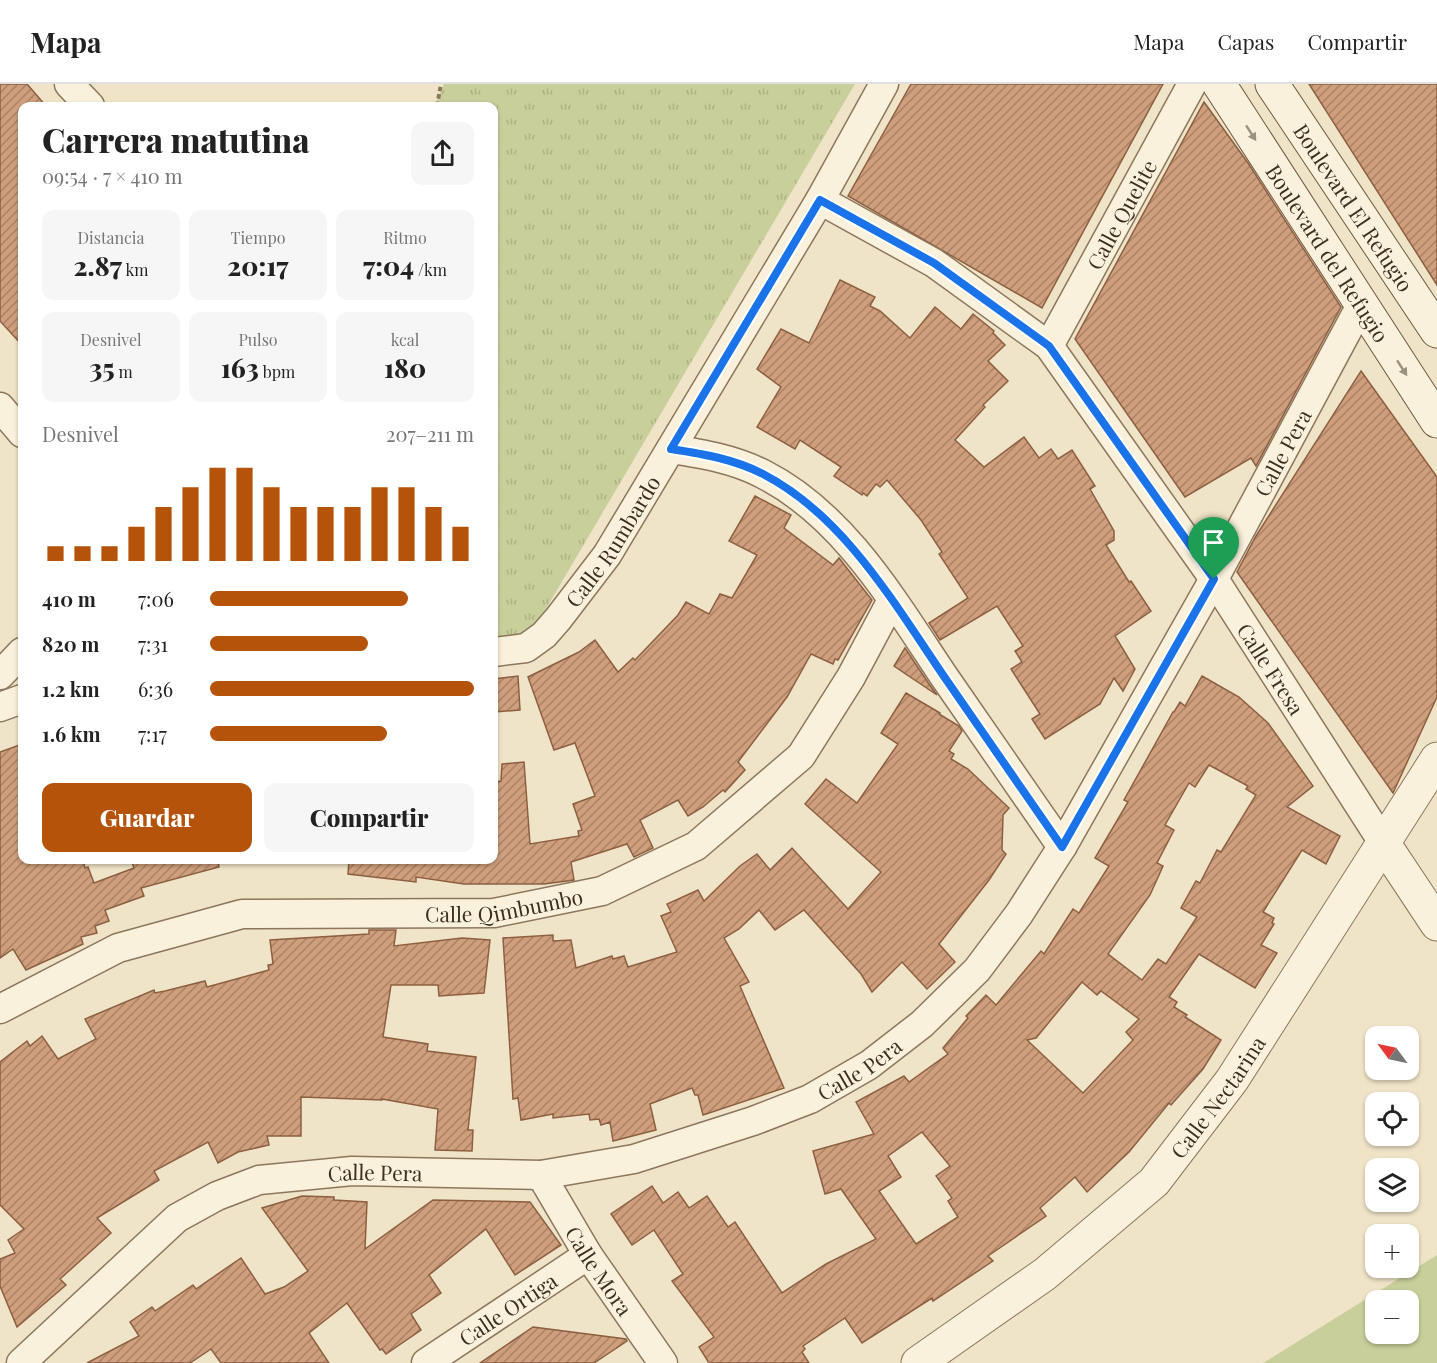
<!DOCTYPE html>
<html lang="es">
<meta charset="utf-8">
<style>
body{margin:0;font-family:"Playfair Display",serif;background:#f6f6f6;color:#222;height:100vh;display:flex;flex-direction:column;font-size:22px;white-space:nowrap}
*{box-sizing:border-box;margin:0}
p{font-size:20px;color:#767676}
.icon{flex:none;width:33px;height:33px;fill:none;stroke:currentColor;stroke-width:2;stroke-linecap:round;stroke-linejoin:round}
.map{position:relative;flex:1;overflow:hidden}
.drawer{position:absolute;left:18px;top:18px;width:480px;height:762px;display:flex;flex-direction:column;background:#fff;border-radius:12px;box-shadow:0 2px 4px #0004}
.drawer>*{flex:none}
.needle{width:39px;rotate:303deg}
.controls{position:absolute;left:1365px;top:942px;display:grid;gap:12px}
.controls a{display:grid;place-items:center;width:54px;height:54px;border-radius:12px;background:#fff;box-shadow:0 2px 4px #0004;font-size:30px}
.pin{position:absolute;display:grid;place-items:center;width:51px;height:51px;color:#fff;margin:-62px -26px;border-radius:50% 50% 50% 0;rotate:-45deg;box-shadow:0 0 6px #0007}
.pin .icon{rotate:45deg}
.round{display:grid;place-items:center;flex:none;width:63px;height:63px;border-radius:12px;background:#f6f6f6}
.summary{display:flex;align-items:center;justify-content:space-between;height:102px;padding:0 24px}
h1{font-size:33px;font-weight:800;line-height:45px}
.metrics{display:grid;grid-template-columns:repeat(3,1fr);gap:9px;height:102px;padding:6px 24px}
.metrics div{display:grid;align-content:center;border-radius:12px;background:#f6f6f6;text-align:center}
.metrics b{font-size:26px;font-weight:800}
.metrics small{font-size:16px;font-weight:400}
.metrics p{font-size:16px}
.chart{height:168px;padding:12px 24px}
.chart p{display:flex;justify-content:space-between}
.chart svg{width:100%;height:108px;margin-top:6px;stroke:#b45309;stroke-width:6}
.primary-button{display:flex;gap:12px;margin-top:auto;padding:12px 24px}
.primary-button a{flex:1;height:69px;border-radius:12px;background:#b45309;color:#fff;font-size:24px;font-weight:800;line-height:69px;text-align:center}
.primary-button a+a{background:#f6f6f6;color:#222}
ul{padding:0 24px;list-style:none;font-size:20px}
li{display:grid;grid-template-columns:96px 72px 1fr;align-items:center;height:45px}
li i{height:15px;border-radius:8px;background:#b45309}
header{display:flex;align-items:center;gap:36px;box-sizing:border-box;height:84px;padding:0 30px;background:#fff;border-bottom:2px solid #e0e0e0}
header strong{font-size:28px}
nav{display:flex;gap:33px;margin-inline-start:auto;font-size:21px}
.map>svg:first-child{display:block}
.grass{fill:url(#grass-tufts)}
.pitch{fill:#c9cf9b;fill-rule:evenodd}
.building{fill:url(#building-hatch);stroke:#8d5f41;stroke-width:1.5;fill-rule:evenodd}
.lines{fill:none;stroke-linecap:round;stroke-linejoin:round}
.minor-casing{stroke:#8d765c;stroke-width:31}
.tertiary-casing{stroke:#8d765c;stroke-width:35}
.secondary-casing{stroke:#6f573f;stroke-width:35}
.path{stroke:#8d765c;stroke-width:4;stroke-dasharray:4.5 3;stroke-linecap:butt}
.minor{stroke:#faf1dc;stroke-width:28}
.tertiary{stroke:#faf1dc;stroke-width:33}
.secondary{stroke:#faf1dc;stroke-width:33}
.oneway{fill:#9c907e}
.route-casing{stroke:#fff;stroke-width:12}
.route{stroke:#1a73e8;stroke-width:8}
.labels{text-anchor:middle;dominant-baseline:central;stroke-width:4.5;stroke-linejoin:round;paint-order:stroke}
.street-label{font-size:21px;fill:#3d2e20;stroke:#f7eed8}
</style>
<header>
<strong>Mapa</strong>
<nav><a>Mapa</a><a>Capas</a><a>Compartir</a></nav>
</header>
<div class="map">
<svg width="1437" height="1279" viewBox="0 0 1437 1279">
<defs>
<pattern id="grass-tufts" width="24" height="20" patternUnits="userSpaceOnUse" patternTransform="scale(1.5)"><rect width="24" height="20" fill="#c9cf9b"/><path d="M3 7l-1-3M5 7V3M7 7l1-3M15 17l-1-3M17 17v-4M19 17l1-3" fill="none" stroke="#aeb285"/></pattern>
<pattern id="building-hatch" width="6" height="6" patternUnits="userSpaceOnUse" patternTransform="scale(1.5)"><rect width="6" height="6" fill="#cf9f7d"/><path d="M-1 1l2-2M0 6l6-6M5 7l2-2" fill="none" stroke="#a98266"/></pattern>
</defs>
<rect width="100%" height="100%" fill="#f0e4c8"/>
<path class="grass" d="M 444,0 L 855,0 L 517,574 L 494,574 L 494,22 L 435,22 Z"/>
<path class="pitch" d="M 1437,1171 L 1437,1279 L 1263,1279 ZM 1376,1216 L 1408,1216 L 1408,1250 L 1376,1250 Z"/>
<g class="building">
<path d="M 0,0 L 27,0 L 46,22 L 22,22 L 22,261 L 0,237 Z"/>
<path d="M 911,0 L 1163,0 L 1042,224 L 848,112 Z"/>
<path d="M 1309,0 L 1437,0 L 1437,201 Z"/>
<path d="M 1204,18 L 1248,79 L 1341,223 L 1256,382 L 1251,374 L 1185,413 L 1075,255 Z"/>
<path d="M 840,196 L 875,213 L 870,222 L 880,227 L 910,254 L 935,223 L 961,245 L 973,230 L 994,247 L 993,249 L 1005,261 L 988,277 L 1008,297 L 983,321 L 985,323 L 955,356 L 984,383 L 1024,353 L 1039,374 L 1051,365 L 1058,375 L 1072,366 L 1095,402 L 1090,405 L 1114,447 L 1114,456 L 1106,461 L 1129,498 L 1131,497 L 1151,527 L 1115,552 L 1135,585 L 1123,607 L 1114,594 L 1100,620 L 1045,655 L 1032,635 L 1040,630 L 1011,585 L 1022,578 L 1015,567 L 1023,562 L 997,522 L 940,556 L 929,539 L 968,514 L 939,470 L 942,468 L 921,436 L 887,396 L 880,403 L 876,400 L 867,412 L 863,409 L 862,411 L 834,392 L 841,383 L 800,356 L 795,365 L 757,343 L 781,303 L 757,285 L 781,245 L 809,259 Z"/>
<path d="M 1361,287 L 1437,393 L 1437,613 L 1393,709 L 1237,488 L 1256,452 Z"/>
<path d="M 755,412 L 791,431 L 784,444 L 833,481 L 839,474 L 872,516 L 838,576 L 835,575 L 833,580 L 811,570 L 787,613 L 738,678 L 745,686 L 725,708 L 723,706 L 703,723 L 688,732 L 678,716 L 640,736 L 653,764 L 634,773 L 627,760 L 571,778 L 574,796 L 544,800 L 464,800 L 416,793 L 416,798 L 348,790 L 349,776 L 494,776 L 495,698 L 501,697 L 502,680 L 524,678 L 530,760 L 579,752 L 578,747 L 582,746 L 573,720 L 595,712 L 575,659 L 554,666 L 528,593 L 579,568 L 595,556 L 618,588 L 633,574 L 635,576 L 678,531 L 686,518 L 709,530 L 720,510 L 732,514 L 757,471 L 729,457 Z"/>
<path d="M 905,564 L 929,600 L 937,611 L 894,582 Z"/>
<path d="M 518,592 L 520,626 L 494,628 L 494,595 Z"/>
<path d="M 1202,592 L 1239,613 L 1268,639 L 1313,702 L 1287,723 L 1340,752 L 1326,780 L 1302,766 L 1263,828 L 1274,834 L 1272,839 L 1274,840 L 1261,861 L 1277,869 L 1255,904 L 1199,870 L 1169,913 L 1177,918 L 1174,923 L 1187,931 L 1185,933 L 1221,956 L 1203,985 L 1171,1021 L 1169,1019 L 1129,1068 L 1087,1108 L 1075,1093 L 1040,1124 L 1046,1132 L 988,1172 L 993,1177 L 933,1217 L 932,1214 L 862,1259 L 845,1234 L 803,1262 L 805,1265 L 802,1268 L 809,1279 L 709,1279 L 699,1263 L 714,1253 L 672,1197 L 683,1190 L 654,1146 L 632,1161 L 611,1130 L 652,1102 L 663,1119 L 678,1108 L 689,1124 L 707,1112 L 728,1143 L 735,1138 L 782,1209 L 826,1180 L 876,1155 L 841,1105 L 825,1110 L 813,1067 L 874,1050 L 856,1018 L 904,992 L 909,998 L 948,970 L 943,964 L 968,934 L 966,932 L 986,911 L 996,921 L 1041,867 L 1044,870 L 1073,825 L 1079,829 L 1109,782 L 1095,774 L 1128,718 L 1124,716 L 1173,628 L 1174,628 L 1180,618 L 1185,622 ZM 1209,681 L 1248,702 L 1246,705 L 1256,711 L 1221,768 L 1217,766 L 1200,799 L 1196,797 L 1181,824 L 1197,833 L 1166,880 L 1158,875 L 1142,896 L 1108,870 L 1150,811 L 1163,782 L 1157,779 L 1174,746 L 1165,741 L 1189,699 L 1195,703 ZM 1082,898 L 1097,911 L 1101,907 L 1139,935 L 1126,948 L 1133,956 L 1083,1009 L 1027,956 L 1036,954 ZM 922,1048 L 950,1082 L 936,1092 L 952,1114 L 948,1117 L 958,1133 L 916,1160 L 879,1107 L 901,1093 L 888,1072 Z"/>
<path d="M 906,609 L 940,629 L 939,630 L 959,642 L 962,647 L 949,667 L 954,670 L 951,675 L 968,685 L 1009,724 L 1003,731 L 1002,766 L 1006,770 L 989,796 L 939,860 L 955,878 L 927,905 L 902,878 L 872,908 L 861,890 L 804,826 L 775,846 L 759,826 L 739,845 L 724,854 L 749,898 L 740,902 L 784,1004 L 703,1031 L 698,1011 L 695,1011 L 692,1004 L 650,1020 L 656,1046 L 613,1057 L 610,1038 L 601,1041 L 599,1035 L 590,1036 L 589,1030 L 553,1034 L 553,1030 L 521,1036 L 518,1014 L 513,1015 L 503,854 L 553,851 L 553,857 L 571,856 L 576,884 L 612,872 L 613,875 L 624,872 L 628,883 L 677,868 L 661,832 L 671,828 L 667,820 L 698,806 L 704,817 L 740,782 L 757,770 L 770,786 L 792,764 L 848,825 L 881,788 L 805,720 L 826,695 L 857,719 L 898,660 L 881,649 Z"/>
<path d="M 22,660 L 22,776 L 83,776 L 85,784 L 88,783 L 94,799 L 134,784 L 131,776 L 218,776 L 219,783 L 141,804 L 144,812 L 105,826 L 109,837 L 95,842 L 97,849 L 81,853 L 83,860 L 26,886 L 13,865 L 0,874 L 0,668 Z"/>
<path d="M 369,846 L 396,846 L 394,862 L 462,854 L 490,856 L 484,909 L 439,912 L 438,901 L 391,901 L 383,953 L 428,960 L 427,967 L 476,973 L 468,1046 L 473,1046 L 472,1067 L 435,1066 L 438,1025 L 382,1015 L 382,1016 L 301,1013 L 301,1052 L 267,1052 L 269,1061 L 238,1068 L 218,1079 L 208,1058 L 154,1087 L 159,1096 L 97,1134 L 111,1149 L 60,1195 L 66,1201 L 17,1243 L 0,1202 L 0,1175 L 15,1169 L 8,1156 L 24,1145 L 0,1121 L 0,978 L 27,957 L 30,962 L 42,952 L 58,975 L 96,955 L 85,935 L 154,906 L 155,909 L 165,907 L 205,897 L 207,903 L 269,886 L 268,881 L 273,880 L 270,856 L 369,850 Z"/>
<path d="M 302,1112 L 334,1113 L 334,1116 L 367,1118 L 365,1165 L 433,1116 L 530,1118 L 561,1161 L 515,1191 L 486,1145 L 429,1191 L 441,1209 L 411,1230 L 421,1246 L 386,1270 L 382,1265 L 380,1266 L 347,1219 L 309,1249 L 329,1279 L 221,1279 L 211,1265 L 190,1279 L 87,1279 L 139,1252 L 130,1238 L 152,1223 L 155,1227 L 193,1201 L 196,1205 L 241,1174 L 265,1210 L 284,1203 L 308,1187 L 262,1124 Z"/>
<path d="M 533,1243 L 626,1255 L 627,1257 L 594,1279 L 480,1279 Z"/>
</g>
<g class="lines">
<defs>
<g id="minor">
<path d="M 69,0 L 90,22"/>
<path id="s1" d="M 820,116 L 934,179 L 1049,262 L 1214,495 L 1384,760"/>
<path id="s2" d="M 1049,262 L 1192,0"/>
<path d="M 0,323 L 22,349"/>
<path d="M 671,365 C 703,370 734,375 763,390 C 844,431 894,518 943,591 C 983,648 1022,706 1062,763"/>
<path id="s3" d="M 494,568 L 526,564 L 544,551 L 558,535 L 607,471 L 820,116 L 884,0"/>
<path d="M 0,591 L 22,568"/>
<path d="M 0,623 L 22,615"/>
<path id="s4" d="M 0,925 L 118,864 L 242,830 L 494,829 L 602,807 L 696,762 L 801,672 L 851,593 L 892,516"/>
<path id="s5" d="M 541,1091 L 588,1171 L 663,1279"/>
<path id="s6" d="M 21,1279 L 177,1134 L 217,1112 L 259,1096 L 352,1087 L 541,1091 L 634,1075 L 753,1037 L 810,1015 L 869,981 L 922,940 L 977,886 L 1019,830 L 1062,763 L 1214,495 L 1361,221"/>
<path id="s7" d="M 426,1279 L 588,1171"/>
</g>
<g id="tertiary">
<path d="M 1384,760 L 1437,840"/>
<path id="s8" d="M 918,1279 L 1045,1190 L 1154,1098 L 1232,996 L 1437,675"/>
</g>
<g id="secondary">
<path id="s9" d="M 1219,0 L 1437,337"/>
<path id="s10" d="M 1272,0 L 1437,247"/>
</g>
</defs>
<use href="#minor" class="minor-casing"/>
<use href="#tertiary" class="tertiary-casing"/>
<use href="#secondary" class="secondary-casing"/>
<path class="path" d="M 437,22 L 441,0"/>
<use href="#minor" class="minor"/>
<use href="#tertiary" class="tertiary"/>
<use href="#secondary" class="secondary"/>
</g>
<defs><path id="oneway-solid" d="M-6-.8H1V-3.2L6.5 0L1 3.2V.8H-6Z" transform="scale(1.5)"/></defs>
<g class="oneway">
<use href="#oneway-solid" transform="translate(1251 49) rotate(57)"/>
<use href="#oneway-solid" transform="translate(1402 284) rotate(57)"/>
</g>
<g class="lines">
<defs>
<path id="route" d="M 820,116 L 934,179 L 1049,262 L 1214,495 L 1062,763 C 1022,706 983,648 943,591 C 894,519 843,431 763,390 C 734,375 703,370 671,365 Z"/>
</defs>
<use href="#route" class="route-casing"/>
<use href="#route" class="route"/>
</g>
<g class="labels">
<g class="street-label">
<text stroke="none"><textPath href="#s10" startOffset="148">Boulevard El Refugio</textPath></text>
<text stroke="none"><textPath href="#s2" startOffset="150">Calle Quelite</textPath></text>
<text stroke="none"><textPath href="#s9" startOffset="201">Boulevard del Refugio</textPath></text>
<text stroke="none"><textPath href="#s6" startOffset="1680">Calle Pera</textPath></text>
<text stroke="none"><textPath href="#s3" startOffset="171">Calle Rumbardo</textPath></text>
<text stroke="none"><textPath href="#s1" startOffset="664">Calle Fresa</textPath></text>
<text stroke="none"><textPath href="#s4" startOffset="524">Calle Qimbumbo</textPath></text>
<text stroke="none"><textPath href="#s6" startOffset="924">Calle Pera</textPath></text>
<text stroke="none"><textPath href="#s8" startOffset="404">Calle Nectarina</textPath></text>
<text stroke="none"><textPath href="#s6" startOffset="420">Calle Pera</textPath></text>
<text stroke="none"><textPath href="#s5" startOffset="112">Calle Mora</textPath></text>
<text stroke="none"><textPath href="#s7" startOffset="98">Calle Ortiga</textPath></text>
</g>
</g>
</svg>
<div class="controls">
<a><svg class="needle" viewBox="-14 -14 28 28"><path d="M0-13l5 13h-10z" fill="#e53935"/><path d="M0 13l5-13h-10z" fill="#767676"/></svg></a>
<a><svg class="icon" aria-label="locate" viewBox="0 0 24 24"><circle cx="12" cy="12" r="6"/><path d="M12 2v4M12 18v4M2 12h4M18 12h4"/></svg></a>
<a><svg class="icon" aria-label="layers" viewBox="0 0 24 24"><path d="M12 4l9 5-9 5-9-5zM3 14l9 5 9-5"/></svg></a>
<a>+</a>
<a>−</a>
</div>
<div class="pin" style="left:1214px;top:495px;background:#1e9e55"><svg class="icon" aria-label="arrive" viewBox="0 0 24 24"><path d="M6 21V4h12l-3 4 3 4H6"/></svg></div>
<section class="drawer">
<div class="summary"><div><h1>Carrera matutina</h1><p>09:54 · 7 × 410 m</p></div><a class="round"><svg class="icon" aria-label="share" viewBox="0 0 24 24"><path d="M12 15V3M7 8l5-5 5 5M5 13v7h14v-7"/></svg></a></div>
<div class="metrics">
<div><p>Distancia</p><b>2.87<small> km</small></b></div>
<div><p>Tiempo</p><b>20:17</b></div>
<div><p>Ritmo</p><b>7:04<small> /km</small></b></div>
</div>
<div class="metrics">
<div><p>Desnivel</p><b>35<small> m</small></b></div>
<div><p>Pulso</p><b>163<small> bpm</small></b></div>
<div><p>kcal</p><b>180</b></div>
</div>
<div class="chart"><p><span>Desnivel</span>207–211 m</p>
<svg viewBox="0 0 160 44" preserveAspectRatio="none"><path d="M5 44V38M15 44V38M25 44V38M35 44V30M45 44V22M55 44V14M65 44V6M75 44V6M85 44V14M95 44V22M105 44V22M115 44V22M125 44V14M135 44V14M145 44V22M155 44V30"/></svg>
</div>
<ul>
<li><b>410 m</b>7:06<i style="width:75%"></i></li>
<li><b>820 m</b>7:31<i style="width:60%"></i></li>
<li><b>1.2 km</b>6:36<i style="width:100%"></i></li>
<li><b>1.6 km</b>7:17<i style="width:67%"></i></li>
</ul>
<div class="primary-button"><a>Guardar</a><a>Compartir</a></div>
</section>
</div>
